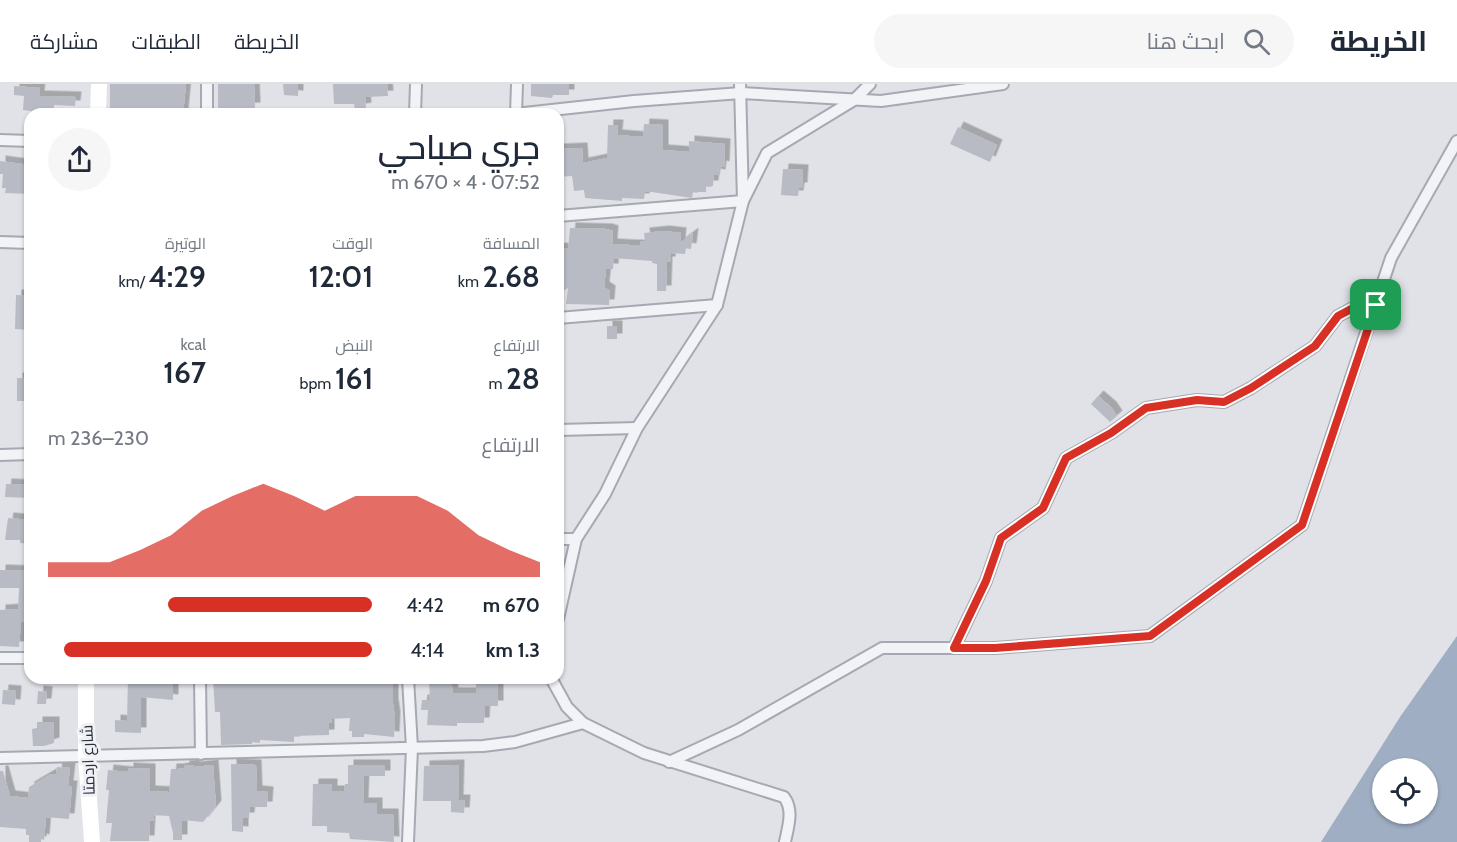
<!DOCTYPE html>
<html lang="ar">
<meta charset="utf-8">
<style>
body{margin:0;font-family:Cabin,Cairo,sans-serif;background:#f6f6f7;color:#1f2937;direction:rtl;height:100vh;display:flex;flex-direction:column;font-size:22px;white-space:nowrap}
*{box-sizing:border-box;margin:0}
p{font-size:20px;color:#747a83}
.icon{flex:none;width:33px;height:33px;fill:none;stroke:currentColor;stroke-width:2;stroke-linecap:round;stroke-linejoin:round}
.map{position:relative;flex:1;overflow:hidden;direction:ltr}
.sheet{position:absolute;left:24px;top:24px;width:540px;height:576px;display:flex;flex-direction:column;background:#fff;border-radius:18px;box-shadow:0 2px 4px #0004;direction:rtl}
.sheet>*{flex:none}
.controls{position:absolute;left:1372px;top:674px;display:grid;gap:12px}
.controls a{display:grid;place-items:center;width:66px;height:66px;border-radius:50%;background:#fff;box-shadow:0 2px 4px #0004;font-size:30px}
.pin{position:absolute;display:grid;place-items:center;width:51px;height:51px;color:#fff;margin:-26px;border-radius:12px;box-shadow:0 3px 9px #0006}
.round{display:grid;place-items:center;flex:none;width:63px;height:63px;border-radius:32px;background:#f6f6f7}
.headline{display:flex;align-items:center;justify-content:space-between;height:102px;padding:0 24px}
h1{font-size:33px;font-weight:600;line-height:45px}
.stats{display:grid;grid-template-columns:repeat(3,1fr);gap:9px;height:102px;padding:6px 24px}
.stats div{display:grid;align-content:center}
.stats b{font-size:30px;font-weight:600}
.stats small{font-size:16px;font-weight:400}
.stats p{font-size:16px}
.chart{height:168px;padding:12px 24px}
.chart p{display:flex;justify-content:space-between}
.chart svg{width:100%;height:108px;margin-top:6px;fill:#d93025;opacity:.7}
ul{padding:0 24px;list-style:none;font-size:20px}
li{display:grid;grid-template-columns:96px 72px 1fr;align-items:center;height:45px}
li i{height:15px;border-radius:8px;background:#d93025}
header{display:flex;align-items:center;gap:36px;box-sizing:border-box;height:84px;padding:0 30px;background:#fff;border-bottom:2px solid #e0e1e3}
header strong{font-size:28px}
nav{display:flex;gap:33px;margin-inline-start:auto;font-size:21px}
.search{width:420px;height:54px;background:#f6f6f7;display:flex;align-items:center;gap:15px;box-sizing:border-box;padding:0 21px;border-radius:33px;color:#747a83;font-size:22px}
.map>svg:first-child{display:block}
.water{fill:#9faec3;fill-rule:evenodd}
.building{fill:#b8bbc3;filter:url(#shadow)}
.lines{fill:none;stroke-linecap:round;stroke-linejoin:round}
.minor-casing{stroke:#a6a9b1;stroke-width:14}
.minor{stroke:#f2f3f6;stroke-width:10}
.secondary{stroke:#fff;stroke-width:16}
.route-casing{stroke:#fff;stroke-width:12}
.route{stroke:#d93025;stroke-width:8}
.labels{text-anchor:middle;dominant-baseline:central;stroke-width:6;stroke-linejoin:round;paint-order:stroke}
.street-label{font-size:16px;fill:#2b303d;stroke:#eff1f5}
</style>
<header>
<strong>الخريطة</strong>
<div class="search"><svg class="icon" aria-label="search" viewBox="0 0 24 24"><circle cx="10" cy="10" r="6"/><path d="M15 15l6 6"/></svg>ابحث هنا</div>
<nav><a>الخريطة</a><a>الطبقات</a><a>مشاركة</a></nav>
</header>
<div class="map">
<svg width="1457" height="758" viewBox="0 0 1457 758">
<defs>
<filter id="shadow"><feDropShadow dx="5.5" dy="-5.5" stdDeviation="0" flood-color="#0004"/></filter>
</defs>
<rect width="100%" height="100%" fill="#e0e2e7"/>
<path class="water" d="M 1457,552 L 1457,758 L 1321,758 L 1400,633 ZM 1383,684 L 1428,684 L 1428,729 L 1383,729 Z"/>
<g class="building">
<path d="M 110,0 L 186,0 L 183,30 L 110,30 Z"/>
<path d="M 218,0 L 254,0 L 255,24 L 230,25 L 230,30 L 218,30 Z"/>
<path d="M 283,0 L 298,0 L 298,12 L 284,11 Z"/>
<path d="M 333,0 L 387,0 L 388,12 L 365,13 L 366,24 L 355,26 L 354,20 L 334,20 Z"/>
<path d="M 531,0 L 569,0 L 569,11 L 553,11 L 552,14 L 531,12 Z"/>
<path d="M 14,2 L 40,4 L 39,12 L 76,13 L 75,22 L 54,21 L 54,25 L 47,25 L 46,30 L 30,30 L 31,27 L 23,26 L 24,12 L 14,11 Z"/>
<path d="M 644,40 L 663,41 L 663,66 L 689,68 L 689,57 L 725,60 L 724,83 L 721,82 L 720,91 L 714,90 L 713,102 L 706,102 L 706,108 L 693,108 L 692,114 L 645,107 L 644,115 L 622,114 L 622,117 L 585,114 L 584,106 L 574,107 L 572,92 L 558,93 L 558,65 L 582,64 L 583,79 L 607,74 L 608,41 L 618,41 L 617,51 L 643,53 Z"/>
<path d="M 958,43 L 997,61 L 990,78 L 950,60 Z"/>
<path d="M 0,77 L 30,81 L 30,110 L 5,109 L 6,104 L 2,104 L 3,90 L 0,90 Z"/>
<path d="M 783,85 L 803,86 L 802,104 L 799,104 L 798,112 L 781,111 Z"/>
<path d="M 570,144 L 607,145 L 613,147 L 612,160 L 630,161 L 640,161 L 640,157 L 645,157 L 644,149 L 664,147 L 681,149 L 680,159 L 693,149 L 691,165 L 686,164 L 685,170 L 671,169 L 670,178 L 667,178 L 666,207 L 657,207 L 657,180 L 652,179 L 652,177 L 614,174 L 613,185 L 606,185 L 604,203 L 610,207 L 609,221 L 566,220 L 568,204 L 558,210 L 558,164 L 568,165 Z"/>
<path d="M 16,211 L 30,212 L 30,246 L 15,245 Z"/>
<rect x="607" y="242" width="10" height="13"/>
<rect x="17" y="294" width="13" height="23"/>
<path d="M 1098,312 L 1111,323 L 1117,332 L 1110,338 L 1091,320 Z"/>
<path d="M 6,400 L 30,401 L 30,414 L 5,413 Z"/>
<path d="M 8,434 L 30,436 L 30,460 L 20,459 L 20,456 L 5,456 Z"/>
<path d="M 0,486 L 30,487 L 30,537 L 21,538 L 19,563 L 0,562 L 0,526 L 18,525 L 19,504 L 0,504 Z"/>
<path d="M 128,594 L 149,594 L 149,598 L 173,599 L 173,616 L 141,613 L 141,649 L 115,648 L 115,636 L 127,637 Z"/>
<path d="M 213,594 L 303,594 L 303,599 L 323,599 L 323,594 L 393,594 L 393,620 L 395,633 L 394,653 L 364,650 L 364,653 L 352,653 L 352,647 L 349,647 L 350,634 L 331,635 L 332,639 L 329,639 L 329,651 L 294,652 L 294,658 L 260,656 L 260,659 L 252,658 L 252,660 L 221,661 L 220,628 L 215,628 Z"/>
<path d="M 429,596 L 451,596 L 453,609 L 476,609 L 476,597 L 498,599 L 498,622 L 485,622 L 484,639 L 457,639 L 457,642 L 427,641 L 428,626 L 421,626 L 422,616 L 430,616 Z"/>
<path d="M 3,606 L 16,607 L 15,621 L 2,620 Z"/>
<path d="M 38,607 L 47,608 L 46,620 L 37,620 Z"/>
<path d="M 37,638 L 54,638 L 54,659 L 44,662 L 33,662 L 32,645 L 37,644 Z"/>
<path d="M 231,680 L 256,681 L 257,707 L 268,708 L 267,723 L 250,723 L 249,734 L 243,734 L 243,748 L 232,747 Z"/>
<path d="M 194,681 L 194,683 L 213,681 L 216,722 L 203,738 L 182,736 L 182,756 L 173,756 L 173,749 L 169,732 L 154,731 L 153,737 L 150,736 L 149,757 L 110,757 L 112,739 L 106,739 L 109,706 L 106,706 L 108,686 L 128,688 L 128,684 L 150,685 L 150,707 L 169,708 L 171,685 L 178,685 L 184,684 L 184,682 Z"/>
<path d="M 348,681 L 385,681 L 385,692 L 364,692 L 363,719 L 377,719 L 377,730 L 393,730 L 394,758 L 350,755 L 349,749 L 327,748 L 327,742 L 312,742 L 313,700 L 332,700 L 332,707 L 344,707 L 345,700 L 348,700 Z"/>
<path d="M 459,681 L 458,716 L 465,716 L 464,729 L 451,728 L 451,717 L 423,717 L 424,682 Z"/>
<path d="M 57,683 L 70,684 L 68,702 L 72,702 L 69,735 L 46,733 L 44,756 L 41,755 L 41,758 L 29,758 L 29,751 L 26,751 L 26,745 L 0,743 L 0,687 L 3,687 L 10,712 L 28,714 L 29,703 L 51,690 L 56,690 Z"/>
</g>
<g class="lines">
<defs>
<g id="minor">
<path d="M 207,30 L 207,0"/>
<path d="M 415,30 L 416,0"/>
<path d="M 515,30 L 634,17 L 741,9 L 881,17 L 1003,0"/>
<path d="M 516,30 L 517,0"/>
<path d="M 0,56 L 30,57"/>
<path d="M 558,132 L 743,117 L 767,69 L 854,16 L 870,0"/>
<path d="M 0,158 L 30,159"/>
<path d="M 558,234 L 717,221"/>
<path d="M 558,346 L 637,344"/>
<path d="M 0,371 L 30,370"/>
<path d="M 558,455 L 576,455"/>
<path d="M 558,535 L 576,455 L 605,410 L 637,344 L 717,221 L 743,117 L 740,0"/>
<path d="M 954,564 L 986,497 L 1001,454 L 1043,424 L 1066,374 L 1111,349 L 1146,324 L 1197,316 L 1224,318 L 1251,304 L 1315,262 L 1338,232 L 1355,223 L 1376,221"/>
<path d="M 0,574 L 30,574"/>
<path d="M 200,594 L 201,670"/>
<path d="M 551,594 L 567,623 L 583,639 L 644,669 L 784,713 C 794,726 788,743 785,758"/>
<path d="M 0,674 L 483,662 L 515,658 L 583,639"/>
<path d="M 669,678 L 738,646 L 882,564 L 995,564 L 1150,552 L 1302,441 L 1391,174 L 1457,57"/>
<path d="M 408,758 L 412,664 L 408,594"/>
</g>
</defs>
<use href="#minor" class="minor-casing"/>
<use href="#minor" class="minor"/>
<g class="secondary">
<path d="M 98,30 L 99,0"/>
<path d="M 86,594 L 86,672 L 92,758"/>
</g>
</g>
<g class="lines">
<defs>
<path id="route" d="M 1376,221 L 1302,441 L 1150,552 L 995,564 L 954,564 L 986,497 L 1001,454 L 1043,424 L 1066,374 L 1111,349 L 1146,324 L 1197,316 L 1224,318 L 1251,304 L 1315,262 L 1338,232 L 1355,223 Z"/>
</defs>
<use href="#route" class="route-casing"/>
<use href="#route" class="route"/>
</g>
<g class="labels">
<g class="street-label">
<text transform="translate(88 676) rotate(-92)">شارع اردمتا</text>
</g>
</g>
</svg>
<div class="controls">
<a><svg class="icon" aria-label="locate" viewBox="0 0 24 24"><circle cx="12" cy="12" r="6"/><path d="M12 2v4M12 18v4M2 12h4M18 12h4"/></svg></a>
</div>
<div class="pin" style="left:1376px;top:221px;background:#1e9e55"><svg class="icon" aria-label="arrive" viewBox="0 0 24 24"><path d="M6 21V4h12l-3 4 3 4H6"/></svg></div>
<section class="sheet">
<div class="headline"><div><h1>جري صباحي</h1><p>07:52 · 4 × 670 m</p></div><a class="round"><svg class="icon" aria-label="share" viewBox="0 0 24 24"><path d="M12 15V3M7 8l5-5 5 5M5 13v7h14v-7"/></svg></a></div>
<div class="stats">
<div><p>المسافة</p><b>2.68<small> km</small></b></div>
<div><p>الوقت</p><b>12:01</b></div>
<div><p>الوتيرة</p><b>4:29<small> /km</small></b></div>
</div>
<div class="stats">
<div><p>الارتفاع</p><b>28<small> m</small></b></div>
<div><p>النبض</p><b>161<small> bpm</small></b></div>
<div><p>kcal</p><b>167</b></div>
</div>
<div class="chart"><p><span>الارتفاع</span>230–236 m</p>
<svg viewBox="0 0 160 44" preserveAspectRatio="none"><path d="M0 44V38L10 38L20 38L30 33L40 27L50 17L60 11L70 6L80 11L90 17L100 11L110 11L120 11L130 17L140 27L150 33L160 38V44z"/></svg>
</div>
<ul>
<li><b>670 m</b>4:42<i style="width:63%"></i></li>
<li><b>1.3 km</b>4:14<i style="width:95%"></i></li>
</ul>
</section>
</div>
